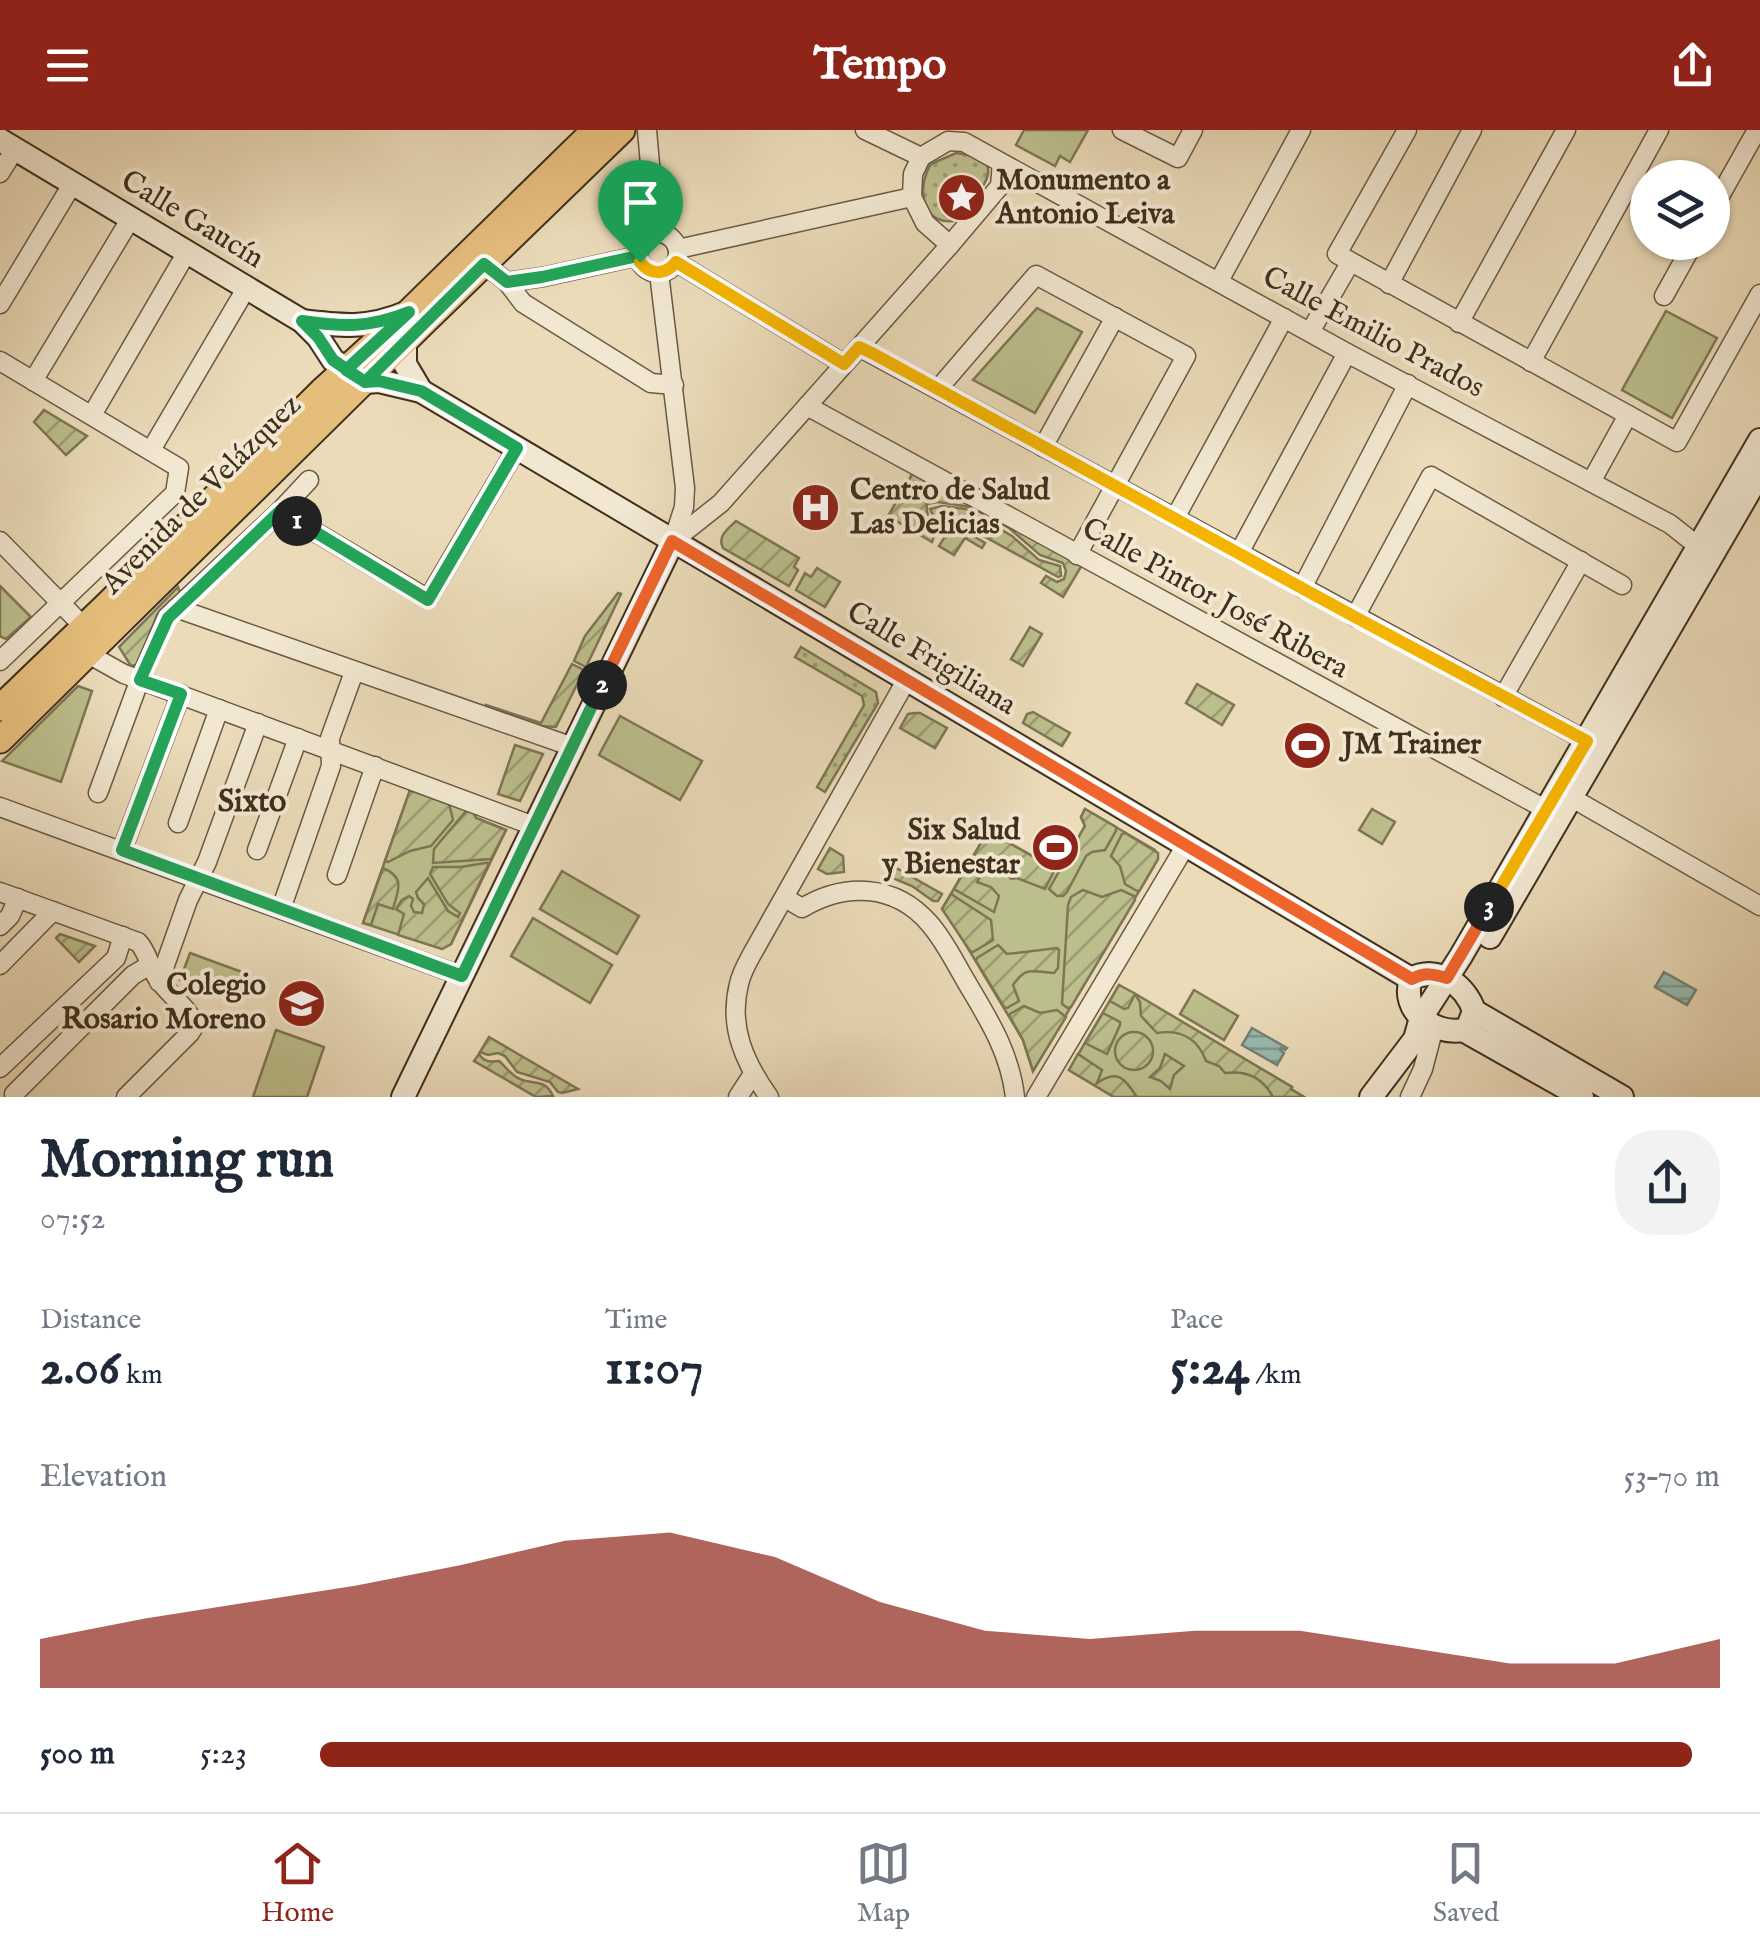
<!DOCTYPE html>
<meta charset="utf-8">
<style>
body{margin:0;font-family:"IM FELL English",serif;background:#f2f2f3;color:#1f2937;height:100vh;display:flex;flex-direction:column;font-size:38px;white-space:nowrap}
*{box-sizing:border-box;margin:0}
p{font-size:32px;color:#747a83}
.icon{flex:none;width:55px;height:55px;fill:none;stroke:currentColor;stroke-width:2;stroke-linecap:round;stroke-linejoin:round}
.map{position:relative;height:967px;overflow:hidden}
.side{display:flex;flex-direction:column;background:#fff;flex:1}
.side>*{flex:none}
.fabs{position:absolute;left:1630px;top:30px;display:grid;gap:20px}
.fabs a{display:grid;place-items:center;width:100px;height:100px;border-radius:50%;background:#fff;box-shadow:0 2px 8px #0004;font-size:50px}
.pin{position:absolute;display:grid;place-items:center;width:85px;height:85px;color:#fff;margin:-102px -42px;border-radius:50% 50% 50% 0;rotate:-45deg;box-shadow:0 0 10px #0007}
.pin .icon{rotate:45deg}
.km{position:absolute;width:50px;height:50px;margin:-25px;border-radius:50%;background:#222;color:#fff;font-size:28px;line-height:50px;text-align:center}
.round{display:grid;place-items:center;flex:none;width:105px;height:105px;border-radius:40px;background:#f2f2f3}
.summary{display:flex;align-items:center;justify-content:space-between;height:170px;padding:0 40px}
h1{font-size:55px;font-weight:700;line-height:75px}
.figures{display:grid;grid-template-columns:repeat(3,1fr);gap:15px;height:170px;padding:10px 40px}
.figures div{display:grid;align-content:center}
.figures b{font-size:50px;font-weight:700}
.figures small{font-size:28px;font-weight:400}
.figures p{font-size:28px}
.chart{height:280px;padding:20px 40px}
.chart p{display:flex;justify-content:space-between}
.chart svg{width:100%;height:180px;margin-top:10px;fill:#8f2418;opacity:.7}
ul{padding:0 40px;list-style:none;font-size:32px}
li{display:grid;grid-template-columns:160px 120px 1fr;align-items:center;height:75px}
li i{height:25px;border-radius:12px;background:#8f2418}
header{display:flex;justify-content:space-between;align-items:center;height:130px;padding:0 40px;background:#8f2418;color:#fff;font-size:45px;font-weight:700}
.dock{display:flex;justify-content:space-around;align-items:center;height:140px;border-top:2px solid #e0e1e3;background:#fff;font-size:28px;color:#747a83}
.dock a{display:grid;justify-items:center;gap:5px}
.dock .current{color:#8f2418}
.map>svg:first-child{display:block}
.grass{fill:url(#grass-dots);stroke:#7e7654;stroke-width:2.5}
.park{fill:#bcbe8c;stroke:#7e7654;stroke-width:2.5}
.garden{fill:url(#garden-furrows);stroke:#7e7654;stroke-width:2.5}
.water{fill:url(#water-rules);stroke:#748376;stroke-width:2.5}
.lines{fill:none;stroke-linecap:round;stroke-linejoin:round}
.street-casing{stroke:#6a5a44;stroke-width:21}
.secondary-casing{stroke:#3f2f1d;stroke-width:26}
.primary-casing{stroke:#3f2f1d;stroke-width:29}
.street{stroke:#f2e8d2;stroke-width:18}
.secondary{stroke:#f2e8d2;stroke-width:22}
.primary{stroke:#e6be7c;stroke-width:25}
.split-1-casing{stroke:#fff;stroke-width:20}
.split-2-casing{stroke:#fff;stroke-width:20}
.split-3-casing{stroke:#fff;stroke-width:20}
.split-4-casing{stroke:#fff;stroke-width:20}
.split-1{stroke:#22a559;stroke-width:12}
.split-2{stroke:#22a559;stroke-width:12}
.split-3{stroke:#f0652b;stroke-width:12}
.split-4{stroke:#f5b400;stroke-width:12}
.labels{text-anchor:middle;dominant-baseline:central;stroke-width:8;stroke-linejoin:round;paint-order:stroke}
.poi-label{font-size:30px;font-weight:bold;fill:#3f2f1d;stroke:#f2e8d2;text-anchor:start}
.street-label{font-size:30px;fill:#3f2f1d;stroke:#f2e8d2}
.neighbourhood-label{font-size:32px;font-weight:bold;fill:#3f2f1d;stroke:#f2e8d2}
</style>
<header><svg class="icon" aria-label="menu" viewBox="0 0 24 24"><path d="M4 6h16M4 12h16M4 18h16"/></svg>Tempo<svg class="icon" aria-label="share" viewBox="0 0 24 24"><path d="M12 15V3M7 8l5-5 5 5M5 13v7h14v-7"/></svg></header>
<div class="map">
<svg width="1760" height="967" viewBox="0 0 1760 967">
<defs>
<pattern id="grass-dots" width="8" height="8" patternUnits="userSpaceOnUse" patternTransform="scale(2.5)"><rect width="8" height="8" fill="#bcbe8c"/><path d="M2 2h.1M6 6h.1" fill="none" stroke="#9a9b72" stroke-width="1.8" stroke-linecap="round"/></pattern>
<pattern id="garden-furrows" width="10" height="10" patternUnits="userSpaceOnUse" patternTransform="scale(2.5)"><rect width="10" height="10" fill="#bcbe8c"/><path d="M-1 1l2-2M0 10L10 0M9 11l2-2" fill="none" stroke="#9a9b72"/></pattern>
<pattern id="water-rules" width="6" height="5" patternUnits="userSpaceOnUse" patternTransform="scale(2.5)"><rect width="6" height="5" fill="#98bbb2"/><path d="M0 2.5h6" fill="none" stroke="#7d9890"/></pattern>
</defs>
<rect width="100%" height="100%" fill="#ebdbb9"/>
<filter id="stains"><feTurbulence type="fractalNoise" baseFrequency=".002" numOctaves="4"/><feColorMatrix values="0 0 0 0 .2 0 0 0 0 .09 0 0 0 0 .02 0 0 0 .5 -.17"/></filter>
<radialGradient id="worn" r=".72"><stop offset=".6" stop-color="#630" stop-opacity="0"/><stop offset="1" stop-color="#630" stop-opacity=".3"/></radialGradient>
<g class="grass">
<path d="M 956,23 C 1019,29 974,67 953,91 C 920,94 917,56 931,34 Z"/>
<path d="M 801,517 L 876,562 L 878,573 L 825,662 L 817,657 L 864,575 L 862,566 L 795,527 Z"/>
</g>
<g class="park">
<path d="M 1024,0 L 1088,0 L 1070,32 L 1060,26 L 1055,36 L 1016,15 Z"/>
<path d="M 1037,178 L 1082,202 L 1035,283 L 973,250 Z"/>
<path d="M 1666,181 L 1717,208 L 1672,288 L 1622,260 Z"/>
<path d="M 0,456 L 31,487 L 6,509 L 0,506 Z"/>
<path d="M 78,556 L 92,561 L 61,652 L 2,631 Z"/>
<path d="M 620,586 L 702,631 L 680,670 L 599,625 Z"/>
<path d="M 410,660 L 473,682 L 476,688 L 506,700 L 451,814 L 442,819 L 363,793 Z"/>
<path d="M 1085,679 L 1155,720 L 1158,729 L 1033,941 L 1023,910 L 951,790 L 942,779 L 988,701 L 1059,741 L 1085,696 L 1081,687 Z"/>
<path d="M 1372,679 L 1395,692 L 1382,714 L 1359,700 Z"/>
<path d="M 562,741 L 639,786 L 617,824 L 540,779 Z"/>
<path d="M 533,788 L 612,835 L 590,873 L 511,826 Z"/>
<path d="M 190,823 L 242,842 L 232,869 L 180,850 Z"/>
<path d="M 1119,855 L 1292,957 L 1291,959 L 1304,967 L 1114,967 L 1069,940 Z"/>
<path d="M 1194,860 L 1238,886 L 1224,910 L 1180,884 Z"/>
<path d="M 276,900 L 324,917 L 307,967 L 253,967 Z"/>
</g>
<g class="garden">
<path d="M 44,280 L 87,306 L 66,325 L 34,292 Z"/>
<path d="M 914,341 L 1082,435 L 1063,467 L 1041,453 L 1046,446 L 1057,452 L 1064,449 L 1066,441 L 1063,433 L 1040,425 L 1009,398 L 970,377 L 938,372 L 927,374 C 924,389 939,398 932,412 L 888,386 Z"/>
<path d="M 942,376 L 966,379 L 1012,406 L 1039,430 L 1060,436 L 1061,446 L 1058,447 L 967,397 L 956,398 L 942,404 L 930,379 Z"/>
<path d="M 736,391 L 799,428 L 794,437 L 798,440 L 789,456 L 723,418 C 717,406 728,399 736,391 Z"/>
<path d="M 960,401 L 968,403 L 985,413 L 982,418 L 965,408 L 954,425 L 939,416 L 944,408 Z"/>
<path d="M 817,438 L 840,452 L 825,477 L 796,460 L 805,443 L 811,447 Z"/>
<path d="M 178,457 L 180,463 L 157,485 L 139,534 L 131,536 L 119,517 Z"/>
<path d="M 618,463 L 621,464 L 586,537 L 574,531 L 585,506 Z"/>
<path d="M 1030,497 L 1042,504 L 1023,536 L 1011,529 Z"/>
<path d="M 572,534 L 584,540 L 556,597 L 539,596 L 486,577 L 486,575 L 541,593 Z"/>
<path d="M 1197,554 L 1234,575 L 1222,595 L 1186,573 Z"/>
<path d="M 1033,582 L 1070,603 L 1062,616 L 1023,593 L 1027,584 Z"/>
<path d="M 915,583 L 920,583 L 947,598 L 935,618 L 900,598 L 908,584 Z"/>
<path d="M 515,615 L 543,624 L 520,671 L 498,664 Z"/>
<path d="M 410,660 L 449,674 L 453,690 L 431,716 L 410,721 L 388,732 L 385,731 Z"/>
<path d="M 1085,679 L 1116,697 L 1116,701 L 1105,720 L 1092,722 L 1086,726 L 1067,762 L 1063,766 L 1057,766 L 1049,759 L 1085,696 L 1081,687 Z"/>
<path d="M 467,680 L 473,682 L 476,688 L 506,700 L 491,729 L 433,733 L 434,719 Z"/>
<path d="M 988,701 L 1055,739 L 1045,759 L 1017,748 L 1011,749 L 1004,741 L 989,732 L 977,752 L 991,757 L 999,766 L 994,782 L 954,759 Z"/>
<path d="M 1125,703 L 1158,723 L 1158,729 L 1140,760 L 1137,761 L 1125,754 L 1120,736 L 1111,726 L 1122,704 Z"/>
<path d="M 830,718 L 843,726 L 844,742 L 827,744 L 818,739 Z"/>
<path d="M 485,733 L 489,733 L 451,814 L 442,819 L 398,805 L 404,784 L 396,779 L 402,770 L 409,766 L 413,769 L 411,776 L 414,782 L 422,783 L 424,774 L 418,768 L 416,762 L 428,748 L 448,781 L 458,787 L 460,783 L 448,774 L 430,744 L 433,737 L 461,737 Z"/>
<path d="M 891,735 L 942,764 L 938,771 L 933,771 L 912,756 L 885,745 Z"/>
<path d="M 383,738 C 406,748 398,760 393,779 L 378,774 L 371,795 L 363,793 Z"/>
<path d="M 1083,760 L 1102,767 L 1121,760 L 1134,766 L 1135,770 L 1071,877 L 1068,878 L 1062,874 L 1068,775 L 1071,767 Z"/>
<path d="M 951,764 L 991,790 L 993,810 L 973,822 L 970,821 L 942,779 Z"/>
<path d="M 60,804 L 95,816 L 79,832 L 56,808 Z"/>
<path d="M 998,815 L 1007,824 L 1057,818 L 1059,820 L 1058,838 L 1054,843 C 1032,842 1027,835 1013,855 L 1019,871 L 1007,878 L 1004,877 L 976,831 L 977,828 Z"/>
<path d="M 1119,855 L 1134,863 L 1292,957 L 1291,959 L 1304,967 L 1273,967 C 1263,948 1247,940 1225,943 L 1219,936 L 1206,931 C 1198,909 1181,899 1157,903 L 1141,886 L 1140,872 L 1135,864 L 1128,878 L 1124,879 L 1110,871 Z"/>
<path d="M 1024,876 L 1040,883 L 1057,880 L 1066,887 L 1033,941 L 1023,910 L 1010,887 L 1010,884 Z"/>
<path d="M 1103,883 L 1120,892 L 1120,895 L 1107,924 L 1085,913 Z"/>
<circle cx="1134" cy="921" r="19"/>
<path d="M 489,907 L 578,959 L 562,963 L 558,962 L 550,952 L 517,942 L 505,926 L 498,923 L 488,925 L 480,922 Z"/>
<path d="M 479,924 C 484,932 490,932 499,931 C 505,936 511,945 518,948 C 533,956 544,947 553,966 L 536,967 L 474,931 Z"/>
<path d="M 1078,924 L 1102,940 L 1097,953 C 1119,938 1125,950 1137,967 L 1114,967 L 1072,942 L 1069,940 Z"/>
<path d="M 1165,924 L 1184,936 L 1174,945 L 1170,959 L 1161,951 L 1150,947 L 1160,938 Z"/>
</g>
<g class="water">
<path d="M 1664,842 L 1696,860 L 1687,875 L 1655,857 Z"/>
<path d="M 1252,898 L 1287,918 L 1285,920 L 1281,918 L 1280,920 L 1284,923 L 1277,935 L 1242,915 Z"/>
</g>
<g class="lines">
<defs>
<g id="street">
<path d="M 647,0 L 656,103"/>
<path d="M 865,0 L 921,27"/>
<path d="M 1122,0 L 1178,28 L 1193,0"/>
<path d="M 1407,0 L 1337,124 L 1677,312 L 1760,164"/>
<path d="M 0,43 L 15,19"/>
<path d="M 1712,80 L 1757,0"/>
<circle cx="658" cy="123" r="20"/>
<path d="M 950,115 L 925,93 L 912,67 L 913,44 L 921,27 L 948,11 L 964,12 L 1347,223 L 1670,394 L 1708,424"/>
<path d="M 678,119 L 912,67"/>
<path d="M 676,132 L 844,234"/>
<path d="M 484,134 L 507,152 L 523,173 L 651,253 L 674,255"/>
<path d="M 659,143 L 685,358 L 684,377 L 673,411"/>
<path d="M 1219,151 L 1301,0"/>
<path d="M 507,152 L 543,147 L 638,126"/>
<path d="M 1389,154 L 1472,0"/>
<path d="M 1664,166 L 1694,112"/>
<path d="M 0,174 L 73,53"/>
<path d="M 1459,193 L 1566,0"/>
<path d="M 1310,202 L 1350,133"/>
<path d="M 859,217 L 1587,611"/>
<path d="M 0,231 L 179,338 L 175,363 L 0,531"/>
<path d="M 1531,232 L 1659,0"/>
<path d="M 33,251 L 131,88"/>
<path d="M 938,259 L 1036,145 L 1186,226 L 1077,425"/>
<path d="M 807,276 L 1545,679"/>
<path d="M 92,285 L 187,122"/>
<path d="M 1043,317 L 1115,187"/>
<path d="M 151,320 L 247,157"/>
<path d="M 1591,352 L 1628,285"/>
<path d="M 280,381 L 428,469 L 517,318"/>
<path d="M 1175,388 L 1284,188"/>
<path d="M 0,411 L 84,497"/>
<path d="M 673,411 L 721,373 L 950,115 L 1000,56 L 1002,34"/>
<path d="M 1239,423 L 1347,223"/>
<path d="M 1302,458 L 1408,254"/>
<path d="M 176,478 L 573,617"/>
<path d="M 1355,487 L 1431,346 L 1622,455"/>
<path d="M 88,524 L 124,544 L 534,696"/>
<path d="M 1503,567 L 1581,431"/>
<path d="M 98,663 L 140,549 L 167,487 L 280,381 L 309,350"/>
<path d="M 1572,668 L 1760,776"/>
<path d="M 0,677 L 462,846"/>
<path d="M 178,693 L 219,579"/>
<path d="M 122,720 L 181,564"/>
<path d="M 257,720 L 298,608"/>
<path d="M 337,745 L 375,636"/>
<path d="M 0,762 L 138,812 C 148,822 149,837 158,849 C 169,865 187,876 195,895 L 190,903 L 126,967"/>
<path d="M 785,768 L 802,778 C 845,752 895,754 929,793 C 945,811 955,833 967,853 C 989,890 1010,923 1015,967"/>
<path d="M 281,779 L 331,636 L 330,608 L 354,542"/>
<path d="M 0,796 L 10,786 L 18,768"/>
<path d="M 0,835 L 53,781"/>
<path d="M 159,852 L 188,770 L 207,732 L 258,593"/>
<path d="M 0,938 L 116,828 L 123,806"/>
<path d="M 14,964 L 133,845 L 150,835"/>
<path d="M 738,967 L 753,944"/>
<path d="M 769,967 C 745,933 728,897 739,854 C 741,844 747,833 752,824 L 907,549"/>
<path d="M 1036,967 L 1186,715"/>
<path d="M 1410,967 L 1423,939 L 1434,897"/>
</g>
<g id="secondary">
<path d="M 0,10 L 302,191 L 318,207 L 333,230 L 365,252 L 379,251 L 421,261 L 1411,849"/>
<path d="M 302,191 C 342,196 368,199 406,183"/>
<path d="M 405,211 L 405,234 L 421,261"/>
<path d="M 1490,807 L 1760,343"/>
<path d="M 1411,849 C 1400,881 1434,905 1463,900 L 1582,967"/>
<path d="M 1411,849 C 1438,834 1466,856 1474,881 L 1469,894"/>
<path d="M 1474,881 L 1622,967"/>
<path d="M 403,967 L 673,411"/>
<path d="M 1371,967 L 1415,909 L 1421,888 L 1461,826 L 1760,310"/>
</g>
<g id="primary">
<path d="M 0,578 L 109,473 L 322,261 L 409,182 L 595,0"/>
<path d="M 0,610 L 422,194 L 622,0"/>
</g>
</defs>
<use href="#street" class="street-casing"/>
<use href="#secondary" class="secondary-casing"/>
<use href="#primary" class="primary-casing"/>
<use href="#street" class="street"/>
<use href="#secondary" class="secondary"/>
<use href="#primary" class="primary"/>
</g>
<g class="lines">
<defs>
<path id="split-1" d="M 297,391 L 428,470 L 517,318 L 421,261 L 379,251 L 365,252 L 346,240 L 409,182 C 369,198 344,197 302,191 L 318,207 L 333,230 L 365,252 L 484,134 L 507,152 L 542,147 L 638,126 L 640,132"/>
<path id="split-2" d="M 297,391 L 280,381 L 168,488 L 140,550 L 181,564 L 122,720 L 462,846 L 602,555"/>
<path id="split-3" d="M 602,555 L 672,411 L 1412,849 C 1425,842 1433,844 1447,848 L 1489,777"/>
<path id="split-4" d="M 640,132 C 650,145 665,146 676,132 L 844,234 L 859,217 L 872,223 L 1355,487 L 1587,611 L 1489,777"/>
</defs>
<use href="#split-1" class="split-1-casing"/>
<use href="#split-2" class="split-2-casing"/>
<use href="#split-3" class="split-3-casing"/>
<use href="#split-4" class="split-4-casing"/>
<use href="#split-1" class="split-1"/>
<use href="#split-2" class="split-2"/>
<use href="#split-3" class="split-3"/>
<use href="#split-4" class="split-4"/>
</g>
<defs>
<symbol id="sight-disc" viewBox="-11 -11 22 22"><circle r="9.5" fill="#8f2418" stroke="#f2e8d2"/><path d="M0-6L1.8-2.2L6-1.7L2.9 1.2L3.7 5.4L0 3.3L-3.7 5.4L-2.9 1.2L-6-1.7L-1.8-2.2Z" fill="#fff"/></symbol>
<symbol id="hospital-disc" viewBox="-11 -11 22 22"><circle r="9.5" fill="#8f2418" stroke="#f2e8d2"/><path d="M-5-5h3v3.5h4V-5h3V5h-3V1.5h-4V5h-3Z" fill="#fff"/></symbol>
<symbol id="stadium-disc" viewBox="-11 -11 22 22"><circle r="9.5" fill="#8f2418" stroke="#f2e8d2"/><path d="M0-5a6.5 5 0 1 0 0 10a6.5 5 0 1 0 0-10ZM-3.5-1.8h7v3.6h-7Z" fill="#fff"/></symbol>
<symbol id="school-disc" viewBox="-11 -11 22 22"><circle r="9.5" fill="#8f2418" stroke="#f2e8d2"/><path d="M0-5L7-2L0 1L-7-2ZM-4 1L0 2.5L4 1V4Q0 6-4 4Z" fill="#fff"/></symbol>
</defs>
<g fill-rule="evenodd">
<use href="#sight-disc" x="934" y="40" width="55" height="55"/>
<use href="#hospital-disc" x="788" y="350" width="55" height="55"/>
<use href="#stadium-disc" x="1280" y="588" width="55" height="55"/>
<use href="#stadium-disc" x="1028" y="690" width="55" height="55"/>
<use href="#school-disc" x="274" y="846" width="55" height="55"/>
</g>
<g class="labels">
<g class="poi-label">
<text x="996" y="51">Monumento a<tspan x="996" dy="34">Antonio Leiva</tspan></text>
<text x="850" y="361">Centro de Salud<tspan x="850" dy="34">Las Delicias</tspan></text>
<text x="1342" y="615">JM Trainer</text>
<text x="1020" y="701" text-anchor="end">Six Salud<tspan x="1020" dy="34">y Bienestar</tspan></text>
<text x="266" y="856" text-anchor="end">Colegio<tspan x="266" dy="34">Rosario Moreno</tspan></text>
</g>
<g class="street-label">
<text transform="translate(192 90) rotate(31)">Calle Gaucín</text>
<text transform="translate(1373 203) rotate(28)">Calle Emilio Prados</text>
<text transform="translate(202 365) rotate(-45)">Avenida de Velázquez</text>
<text transform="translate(1215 469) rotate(29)">Calle Pintor José Ribera</text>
<text transform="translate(931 529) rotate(31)">Calle Frigiliana</text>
</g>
<g class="neighbourhood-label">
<text x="252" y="672">Sixto</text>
</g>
</g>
<rect width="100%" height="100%" filter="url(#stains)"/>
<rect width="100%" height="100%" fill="url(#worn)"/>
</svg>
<div class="fabs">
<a><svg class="icon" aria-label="layers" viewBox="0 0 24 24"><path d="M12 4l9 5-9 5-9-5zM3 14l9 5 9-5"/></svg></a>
</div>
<div class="pin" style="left:640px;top:132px;background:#1e9e55"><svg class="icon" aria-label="arrive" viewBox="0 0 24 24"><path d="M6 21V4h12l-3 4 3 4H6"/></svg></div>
<b class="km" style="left:297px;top:391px">1</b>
<b class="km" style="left:602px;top:555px">2</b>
<b class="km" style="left:1489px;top:777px">3</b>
</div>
<section class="side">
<div class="summary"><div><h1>Morning run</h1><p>07:52</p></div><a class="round"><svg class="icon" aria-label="share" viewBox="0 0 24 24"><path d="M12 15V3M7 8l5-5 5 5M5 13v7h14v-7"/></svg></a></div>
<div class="figures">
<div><p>Distance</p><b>2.06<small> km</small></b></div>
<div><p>Time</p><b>11:07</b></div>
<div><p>Pace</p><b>5:24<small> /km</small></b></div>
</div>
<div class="chart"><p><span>Elevation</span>53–70 m</p>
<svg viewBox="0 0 160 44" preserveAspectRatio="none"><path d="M0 44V32L10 27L20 23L30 19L40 14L50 8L60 6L70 12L80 23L90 30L100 32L110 30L120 30L130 34L140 38L150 38L160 32V44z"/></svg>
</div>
<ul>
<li><b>500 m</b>5:23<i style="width:98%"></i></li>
</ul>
</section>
<nav class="dock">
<a class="current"><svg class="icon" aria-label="home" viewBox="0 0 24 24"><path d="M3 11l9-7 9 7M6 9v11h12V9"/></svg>Home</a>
<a><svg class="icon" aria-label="map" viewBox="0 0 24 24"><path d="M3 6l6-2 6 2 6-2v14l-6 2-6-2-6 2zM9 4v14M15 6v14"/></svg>Map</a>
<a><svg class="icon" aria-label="saved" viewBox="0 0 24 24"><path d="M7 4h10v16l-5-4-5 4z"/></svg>Saved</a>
</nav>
